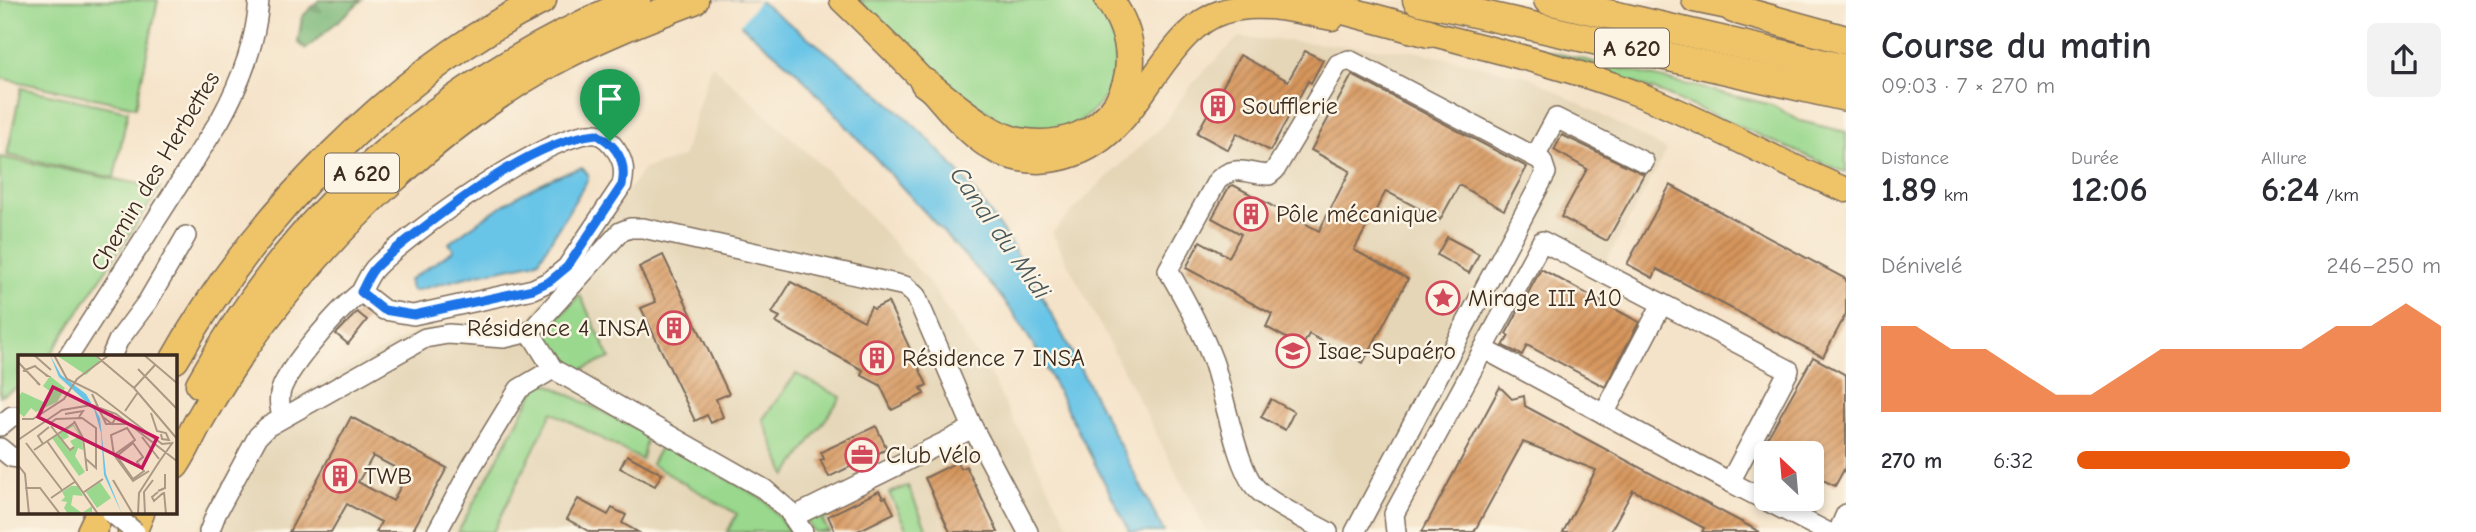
<!DOCTYPE html>
<html lang="fr">
<meta charset="utf-8">
<style>
body{margin:0;font-family:"Comic Neue",sans-serif;background:#f2f2f3;color:#2b2b33;height:100vh;display:flex;flex-direction:column;font-size:26px;white-space:nowrap}
*{box-sizing:border-box;margin:0}
p{font-size:23px;color:#7c7c81}
.icon{flex:none;width:38px;height:38px;fill:none;stroke:currentColor;stroke-width:2;stroke-linecap:round;stroke-linejoin:round}
.map{position:relative;flex:1;overflow:hidden}
.panel{display:flex;flex-direction:column;background:#fff;width:630px}
.panel>*{flex:none}
.needle{width:46px;rotate:334deg}
.tools{position:absolute;left:1754px;top:441px;display:grid;gap:14px}
.tools a{display:grid;place-items:center;width:70px;height:70px;border-radius:10px;background:#fff;box-shadow:0 4px 10px #0003;font-size:35px}
.pin{position:absolute;display:grid;place-items:center;width:60px;height:60px;color:#fff;margin:-72px -30px;border-radius:50% 50% 50% 0;rotate:-45deg;box-shadow:0 0 7px #0007}
.pin .icon{rotate:45deg}
.round{display:grid;place-items:center;flex:none;width:74px;height:74px;border-radius:10px;background:#f2f2f3}
.summary{display:flex;align-items:center;justify-content:space-between;height:119px;padding:0 35px}
h1{font-size:38px;font-weight:600;line-height:52px}
.metrics{display:grid;grid-template-columns:repeat(3,1fr);gap:10px;height:119px;padding:7px 35px}
.metrics div{display:grid;align-content:center}
.metrics b{font-size:35px;font-weight:600}
.metrics small{font-size:19px;font-weight:400}
.metrics p{font-size:19px}
.chart{height:196px;padding:14px 35px}
.chart p{display:flex;justify-content:space-between}
.chart svg{width:100%;height:126px;margin-top:7px;fill:#ea580c;opacity:.7}
ul{padding:0 35px;list-style:none;font-size:23px}
li{display:grid;grid-template-columns:112px 84px 1fr;align-items:center;height:52px}
li i{height:18px;border-radius:9px;background:#ea580c}
main{display:flex;flex:1;min-height:0}
.map>svg:first-child{display:block}
.built{fill:#e5d6b7}
.grass{fill:#9ad88e;stroke:#6a8156;stroke-width:2}
.forest{fill:url(#forest-firs);stroke:#5b714c;stroke-width:2}
.water{fill:#69c5e7;stroke:#527882;stroke-width:2}
.pier{fill:#f5e3c9}
.building{fill:url(#building-hatch);fill-rule:evenodd}
.lines{fill:none;stroke-linecap:round;stroke-linejoin:round}
.minor-casing{stroke:#7c6b5a;stroke-width:22}
.major-casing{stroke:#7c6b5a;stroke-width:27}
.highway-casing{stroke:#7c6b5a;stroke-width:31}
.minor{stroke:#fff;stroke-width:19}
.major{stroke:#efc469;stroke-width:24}
.highway{stroke:#efc469;stroke-width:28}
.minor-bridge-casing{stroke:#7c6b5a;stroke-width:22;stroke-linecap:butt}
.minor-bridge{stroke:#fff;stroke-width:19}
.route-casing{stroke:#fff;stroke-width:14}
.route{stroke:#1a73e8;stroke-width:9}
.labels{text-anchor:middle;dominant-baseline:central;stroke-width:5;stroke-linejoin:round;paint-order:stroke}
.shield{fill:#fcf5e5;stroke:#75675a;stroke-width:2}
.shield-label{font-size:23px;font-weight:bold;fill:#3b2a1e}
.poi-label{font-size:24px;fill:#3b2a1e;stroke:#fcf5e5;text-anchor:start}
.street-label{font-size:24px;fill:#3b2a1e;stroke:#fcf5e5}
.water-label{font-size:26px;font-style:italic;fill:#49585a;stroke:#fcf5e5}
.inset-road{fill:none;stroke:#ab9985;stroke-width:2}
.view{fill:#c2185b;fill-opacity:0.15;stroke:#c2185b;stroke-width:3.5}
.inset-edge{fill:none;stroke:#3b2a1e;stroke-width:3.5}
</style>
<main>
<div class="map">
<svg width="1846" height="532" viewBox="0 0 1846 532">
<defs>
<pattern id="forest-firs" width="22" height="20" patternUnits="userSpaceOnUse" patternTransform="scale(1.75)"><rect width="22" height="20" fill="#7bb879"/><path d="M5 1l3.5 6h-7zM16 11l3.5 6h-7z" fill="#669663"/></pattern>
<pattern id="building-hatch" width="6" height="6" patternUnits="userSpaceOnUse" patternTransform="scale(1.75)"><rect width="6" height="6" fill="#d6955c"/><path d="M-1 1l2-2M0 6l6-6M5 7l2-2" fill="none" stroke="#af7a4b"/></pattern>
</defs>
<rect width="100%" height="100%" fill="#fcf5e5"/>
<filter id="ink" filterUnits="userSpaceOnUse"><feTurbulence type="fractalNoise" baseFrequency=".0143" numOctaves="2"/><feDisplacementMap in="SourceGraphic" scale="14" xChannelSelector="R" yChannelSelector="G"/><feConvolveMatrix kernelMatrix="1 2 1 2 8 2 1 2 1" color-interpolation-filters="sRGB"/></filter>
<filter id="wash" filterUnits="userSpaceOnUse"><feTurbulence type="fractalNoise" baseFrequency=".00686" numOctaves="4" result="noise"/><feDisplacementMap in="SourceGraphic" scale="28" xChannelSelector="R" yChannelSelector="G"/><feGaussianBlur stdDeviation="1.57" result="paint"/><feColorMatrix in="noise" values="0 0 0 0 0 0 0 0 0 0 0 0 0 0 0 0 0 1.4 0 .05"/><feComposite in="paint" operator="in"/></filter>
<g filter="url(#wash)">
<rect width="100%" height="100%" fill="#f5e3c9"/>
<g class="built">
<path d="M 1239,37 L 1414,51 L 1530,77 L 1667,150 L 1604,265 L 1537,230 L 1374,532 L 1207,532 L 1052,233 L 1089,194 L 1164,124 L 1194,81 Z"/>
<path d="M 711,64 L 836,179 L 928,281 L 992,379 L 1072,532 L 197,532 L 260,418 L 291,398 L 418,331 L 452,324 L 497,329 L 527,322 L 644,169 L 683,157 Z"/>
</g>
<g class="grass">
<path d="M 0,0 L 158,0 L 136,107 L 0,78 Z"/>
<path d="M 859,0 L 1088,0 C 1126,30 1124,87 1087,116 C 1079,122 1069,129 1059,131 C 1049,133 1031,131 1021,129 C 1005,126 992,115 979,106 C 965,96 949,87 935,76 C 908,53 884,25 859,0 Z"/>
<path d="M 1523,45 L 1772,105 L 1800,121 L 1846,132 L 1846,173 L 1662,93 Z"/>
<path d="M 21,88 L 128,111 L 114,178 L 7,155 Z"/>
<path d="M 0,157 L 160,188 L 49,357 L 19,357 L 19,387 L 0,396 Z"/>
<path d="M 580,295 L 610,358 L 571,374 L 545,332 Z"/>
<path d="M 796,374 L 841,397 L 786,476 L 763,419 Z"/>
<path d="M 540,380 L 647,434 L 642,460 L 552,412 L 493,532 L 458,532 Z"/>
<path d="M 662,444 L 748,490 L 767,502 L 790,532 L 727,532 L 737,514 L 651,464 Z"/>
<path d="M 908,486 L 928,532 L 908,532 L 889,493 Z"/>
<path d="M 824,511 L 827,518 L 822,520 L 829,532 L 814,532 L 806,520 Z"/>
</g>
<path class="forest" d="M 319,0 L 362,0 L 306,49 L 298,42 L 302,17 Z"/>
<g class="water">
<path d="M 705,0 L 753,0 L 761,2 C 826,51 894,100 948,160 C 1005,224 1045,300 1084,376 C 1111,428 1138,480 1164,532 L 1130,532 L 1036,349 L 1015,315 L 994,288 L 797,72 L 740,24 Z"/>
<path d="M 582,168 L 588,174 L 588,179 L 539,260 L 533,263 L 478,274 L 414,291 L 411,289 L 409,280 L 454,250 L 449,243 C 486,215 537,179 582,168 Z"/>
</g>
<path class="pier" d="M 701,0 L 760,0 L 738,27 Z"/>
<g id="blocks">
<g class="building">
<path d="M 1305,51 L 1323,60 L 1311,83 L 1308,81 L 1270,151 L 1237,133 L 1228,150 L 1197,133 L 1240,55 L 1288,81 Z"/>
<path d="M 1352,75 L 1527,167 L 1504,210 L 1459,185 L 1440,220 L 1386,191 L 1354,250 L 1408,279 L 1363,363 L 1309,334 L 1302,347 L 1292,341 L 1266,327 L 1272,314 L 1186,268 L 1200,241 L 1229,257 L 1241,234 L 1212,218 L 1229,187 L 1233,185 L 1319,231 L 1350,171 L 1311,150 Z"/>
<path d="M 1562,135 L 1644,174 L 1607,241 L 1561,217 L 1587,169 L 1554,150 Z"/>
<path d="M 1670,185 L 1846,279 L 1846,314 L 1823,357 L 1657,269 L 1653,278 L 1627,264 Z"/>
<path d="M 1447,237 L 1479,254 L 1469,273 L 1437,255 Z"/>
<path d="M 663,255 L 729,394 L 716,399 L 723,417 L 711,423 L 707,415 L 695,421 L 641,308 L 656,302 L 639,267 Z"/>
<path d="M 1541,269 L 1639,322 L 1605,387 L 1527,345 L 1522,355 L 1503,346 L 1509,336 L 1506,334 Z"/>
<path d="M 791,282 L 864,321 L 871,307 L 874,309 L 888,302 L 927,385 L 921,388 L 924,394 L 892,410 L 880,385 L 861,375 L 863,370 L 776,323 L 780,317 L 772,313 Z"/>
<path d="M 357,312 L 367,320 L 348,344 L 336,334 Z"/>
<path d="M 1813,357 L 1846,375 L 1846,466 L 1835,486 L 1823,480 L 1811,502 L 1811,453 L 1759,453 Z"/>
<path d="M 1500,387 L 1512,399 L 1524,396 L 1525,406 L 1760,532 L 1702,532 L 1704,528 L 1633,490 L 1610,532 L 1563,532 L 1596,470 L 1523,442 L 1474,532 L 1422,532 Z"/>
<path d="M 1271,399 L 1294,412 L 1285,430 L 1261,417 Z"/>
<path d="M 351,417 L 447,468 L 412,532 L 376,532 L 381,522 L 347,504 L 331,532 L 289,532 ZM 373,456 L 407,474 L 393,501 L 358,482 Z"/>
<path d="M 876,426 L 887,449 L 829,477 L 820,460 L 824,459 L 821,452 Z"/>
<path d="M 627,455 L 662,474 L 655,486 L 620,468 Z"/>
<path d="M 957,462 L 960,469 L 966,466 L 998,532 L 950,532 L 925,478 Z"/>
<path d="M 879,491 L 883,498 L 886,497 L 894,513 L 856,532 L 835,532 L 828,516 Z"/>
<path d="M 578,499 L 608,515 L 612,508 L 626,515 L 622,523 L 638,532 L 590,532 L 567,519 Z"/>
</g>
</g>
</g>
<g filter="url(#ink)">
<use href="#blocks" fill-opacity="0" stroke="#7c6b5a" stroke-width="2"/>
<g class="lines">
<defs>
<g id="minor">
<path d="M 1535,157 L 1556,118 L 1644,162"/>
<path d="M 530,332 L 553,369 L 764,489 L 788,510 L 803,532"/>
<path d="M 1484,349 L 1730,482"/>
<path d="M 68,357 L 220,120 C 241,82 256,43 259,0"/>
<path d="M 111,357 L 118,341 L 148,301 L 186,236"/>
<path d="M 1604,414 L 1662,304"/>
<path d="M 282,417 C 280,408 278,399 281,390 C 289,366 341,307 361,292 L 384,310 L 413,315 L 533,289 L 550,281 L 567,267 L 622,185 C 625,171 624,162 616,150 C 611,143 605,135 596,134 C 556,127 403,237 374,269 C 369,275 365,284 361,292"/>
<path d="M 0,426 L 12,416 L 19,416"/>
<path d="M 0,448 L 11,457 L 19,458"/>
<path d="M 793,517 L 973,428"/>
<path d="M 209,532 L 216,514 L 258,436 L 267,427 L 425,338 L 448,334 L 504,338 L 530,332 L 620,232 L 630,228 L 643,228 L 905,286 L 916,296 L 973,428 L 1028,532"/>
<path d="M 437,532 L 472,466 L 519,389 L 553,369"/>
<path d="M 1328,532 C 1307,520 1271,505 1255,487 C 1236,465 1224,392 1213,361 C 1201,329 1185,299 1168,270 L 1217,181 C 1235,163 1246,174 1269,175 L 1275,170 L 1338,64 L 1349,60 L 1535,157 L 1542,161 L 1546,173 L 1355,532"/>
<path d="M 1396,532 L 1394,514 L 1542,241 L 1789,370 L 1730,482 L 1827,532"/>
<path d="M 1838,532 L 1846,514"/>
</g>
<g id="major">
<path d="M 842,0 C 870,27 898,54 925,83 C 945,105 963,130 989,147 C 1006,158 1030,163 1050,160 C 1125,150 1140,82 1187,35 C 1196,26 1209,16 1222,12 C 1258,0 1296,11 1332,18"/>
<path d="M 1694,0 L 1752,12"/>
<path d="M 1409,30 L 1429,33 C 1498,51 1567,67 1633,92 C 1706,120 1774,161 1846,190"/>
</g>
<g id="highway">
<path d="M 1306,0 L 1429,33"/>
<path d="M 1417,0 L 1846,97"/>
<path d="M 1548,0 L 1846,69"/>
<path d="M 1734,9 L 1846,40"/>
<path d="M 925,83 C 951,102 987,136 1019,142 C 1108,158 1162,73 1109,0"/>
<path d="M 175,359 C 254,218 396,72 542,0"/>
<path d="M 200,384 C 304,199 442,83 636,0"/>
<path d="M 175,465 C 185,451 191,434 200,419 C 218,387 238,355 260,326 C 334,226 440,125 548,64 C 595,38 644,19 694,0"/>
<path d="M 91,532 L 100,513"/>
<path d="M 132,532 L 140,513"/>
</g>
</defs>
<use href="#minor" class="minor-casing"/>
<use href="#major" class="major-casing"/>
<use href="#highway" class="highway-casing"/>
<use href="#minor" class="minor"/>
<use href="#major" class="major"/>
<use href="#highway" class="highway"/>
<defs>
<path id="minor-bridge" d="M 112,513 L 135,532"/>
</defs>
<use href="#minor-bridge" class="minor-bridge-casing"/>
<use href="#minor-bridge" class="minor-bridge"/>
</g>
</g>
<g class="lines" filter="url(#ink)">
<defs>
<path id="route" d="M 596,134 C 617,145 627,162 622,185 L 567,267 L 550,281 L 533,289 L 414,315 L 384,310 L 361,292 C 365,284 369,275 374,269 C 389,253 407,240 424,227 C 471,191 537,141 596,134 Z"/>
</defs>
<use href="#route" class="route-casing"/>
<use href="#route" class="route"/>
</g>
<defs>
<symbol id="building-ring" viewBox="-11 -11 22 22"><circle r="9.5" fill="#fcf5e5" stroke="#d1495b" stroke-width="1.5"/><path d="M-4-6H4V6H1V3H-1V6H-4ZM-2.5-4.3h1.7v1.8h-1.7ZM.8-4.3h1.7v1.8H.8ZM-2.5-1h1.7V.8h-1.7ZM.8-1h1.7V.8H.8Z" fill="#d1495b"/></symbol>
<symbol id="sight-ring" viewBox="-11 -11 22 22"><circle r="9.5" fill="#fcf5e5" stroke="#d1495b" stroke-width="1.5"/><path d="M0-6L1.8-2.2L6-1.7L2.9 1.2L3.7 5.4L0 3.3L-3.7 5.4L-2.9 1.2L-6-1.7L-1.8-2.2Z" fill="#d1495b"/></symbol>
<symbol id="university-ring" viewBox="-11 -11 22 22"><circle r="9.5" fill="#fcf5e5" stroke="#d1495b" stroke-width="1.5"/><path d="M0-5L7-2L0 1L-7-2ZM-4 1L0 2.5L4 1V4Q0 6-4 4Z" fill="#d1495b"/></symbol>
<symbol id="office-ring" viewBox="-11 -11 22 22"><circle r="9.5" fill="#fcf5e5" stroke="#d1495b" stroke-width="1.5"/><path d="M-6-3h4V-5.5h4V-3h4V5H-6ZM-1-4.5V-3h2v-1.5ZM-6 0V1H6V0Z" fill="#d1495b"/></symbol>
</defs>
<g fill-rule="evenodd">
<use href="#building-ring" x="1199" y="87" width="38" height="38"/>
<use href="#building-ring" x="1232" y="195" width="38" height="38"/>
<use href="#sight-ring" x="1424" y="279" width="38" height="38"/>
<use href="#building-ring" x="655" y="309" width="38" height="38"/>
<use href="#university-ring" x="1274" y="332" width="38" height="38"/>
<use href="#building-ring" x="858" y="339" width="38" height="38"/>
<use href="#office-ring" x="843" y="436" width="38" height="38"/>
<use href="#building-ring" x="321" y="457" width="38" height="38"/>
</g>
<g class="labels">
<g class="shield">
<rect x="1595" y="28.5" width="74" height="39" rx="5"/>
<rect x="325" y="153.5" width="74" height="39" rx="5"/>
</g>
<g class="shield-label">
<text x="1632" y="48">A 620</text>
<text x="362" y="173">A 620</text>
</g>
<g class="poi-label">
<text x="1242" y="106">Soufflerie</text>
<text x="1276" y="214">Pôle mécanique</text>
<text x="1468" y="298">Mirage III A10</text>
<text x="650" y="328" text-anchor="end">Résidence 4 INSA</text>
<text x="1318" y="351">Isae-Supaéro</text>
<text x="902" y="358">Résidence 7 INSA</text>
<text x="886" y="455">Club Vélo</text>
<text x="364" y="476">TWB</text>
</g>
<g class="street-label">
<text transform="translate(155 171) rotate(-59)">Chemin des Herbettes</text>
</g>
<g class="water-label">
<text transform="translate(1000 233) rotate(55)">Canal du Midi</text>
</g>
</g>
<g transform="translate(18 355)">
<rect width="159" height="159" fill="#f5e3c9"/>
<path d="M 38,0 L 76,0 L 82,6 L 68,20 ZM 32,21 L 47,33 L 39,47 L 18,57 L 13,53 L 6,62 L 0,57 L 0,42 L 4,37 L 26,47 L 34,38 L 25,31 ZM 55,69 L 64,82 L 65,95 L 60,93 L 57,101 L 67,117 L 61,121 L 34,83 L 39,79 L 51,96 L 56,92 L 52,86 L 62,81 L 55,71 L 48,76 L 51,82 L 45,85 L 41,79 ZM 82,127 L 93,143 L 79,153 L 68,137 ZM 53,131 L 60,131 L 65,141 L 55,140 L 53,150 L 64,158 L 74,151 L 74,157 L 50,159 L 46,153 L 49,147 L 43,146 L 47,142 L 44,137 Z" fill="#9ad88e"/>
<path d="M 32,0 L 43,20 L 68,39 L 82,63 L 88,119 L 104,159 L 86,120 L 83,78 L 76,54 L 41,22 Z" fill="#69c5e7"/>
<path class="inset-road" d="M 16,0 L 33,15M 36,0 L 49,24 L 78,38 L 144,89 L 154,88M 77,0 L 116,33 L 160,85M 126,0 L 160,29M 0,7 L 22,30 L 19,28M 120,14 L 160,55M 5,16 L 17,11 L 18,12 L 27,19 L 29,21 L 30,21 L 27,19M 116,33 L 137,10M 74,39 L 88,69 L 108,69M 107,56 L 120,37M 133,58 L 139,76 L 148,78 L 151,85 L 144,84 L 143,79M 47,59 L 65,56 L 61,62M 85,62 L 94,69 L 97,64 L 93,58M 4,64 L 15,64 L 46,44 L 59,24 L 91,0M 56,66 L 65,83 L 69,116M 31,69 L 38,64 L 64,63 L 78,73 L 78,113 L 68,104M 33,71 L 52,95 L 56,92M 124,82 L 141,104M 0,85 L 44,55 L 74,50 L 98,59 L 160,107M 29,86 L 80,159M 8,88 L 44,135M 115,88 L 125,102 L 119,107 L 126,116 L 115,124 L 99,101 ZM 25,89 L 20,81 L 31,72M 16,95 L 56,68M 96,100 L 93,80 L 109,73 L 117,85 L 96,100 L 115,126 L 131,116M 141,107 L 155,87M 0,110 L 7,119 L 11,159M 95,125 L 115,159M 7,133 L 22,133 L 42,159M 145,134 L 140,136 L 147,133 L 147,119M 66,137 L 85,124M 140,137 L 134,142 L 136,146 L 145,138M 146,137 L 148,159M 33,143 L 58,126M 120,159 L 121,138 L 141,107M 127,159 L 126,137 L 135,125"/>
<path class="view" d="M 35,32 L 139,83 L 124,113 L 20,62 Z"/>
<rect width="159" height="159" class="inset-edge"/>
</g>
</svg>
<div class="tools">
<a><svg class="needle" viewBox="-14 -14 28 28"><path d="M0-13l5 13h-10z" fill="#e53935"/><path d="M0 13l5-13h-10z" fill="#7c7c81"/></svg></a>
</div>
<div class="pin" style="left:610px;top:141px;background:#1e9e55"><svg class="icon" aria-label="arrive" viewBox="0 0 24 24"><path d="M6 21V4h12l-3 4 3 4H6"/></svg></div>
</div>
<section class="panel">
<div class="summary"><div><h1>Course du matin</h1><p>09:03 · 7 × 270 m</p></div><a class="round"><svg class="icon" aria-label="share" viewBox="0 0 24 24"><path d="M12 15V3M7 8l5-5 5 5M5 13v7h14v-7"/></svg></a></div>
<div class="metrics">
<div><p>Distance</p><b>1.89<small> km</small></b></div>
<div><p>Durée</p><b>12:06</b></div>
<div><p>Allure</p><b>6:24<small> /km</small></b></div>
</div>
<div class="chart"><p><span>Dénivelé</span>246–250 m</p>
<svg viewBox="0 0 160 44" preserveAspectRatio="none"><path d="M0 44V14L10 14L20 22L30 22L40 30L50 38L60 38L70 30L80 22L90 22L100 22L110 22L120 22L130 14L140 14L150 6L160 14V44z"/></svg>
</div>
<ul>
<li><b>270 m</b>6:32<i style="width:75%"></i></li>
</ul>
</section>
</main>
